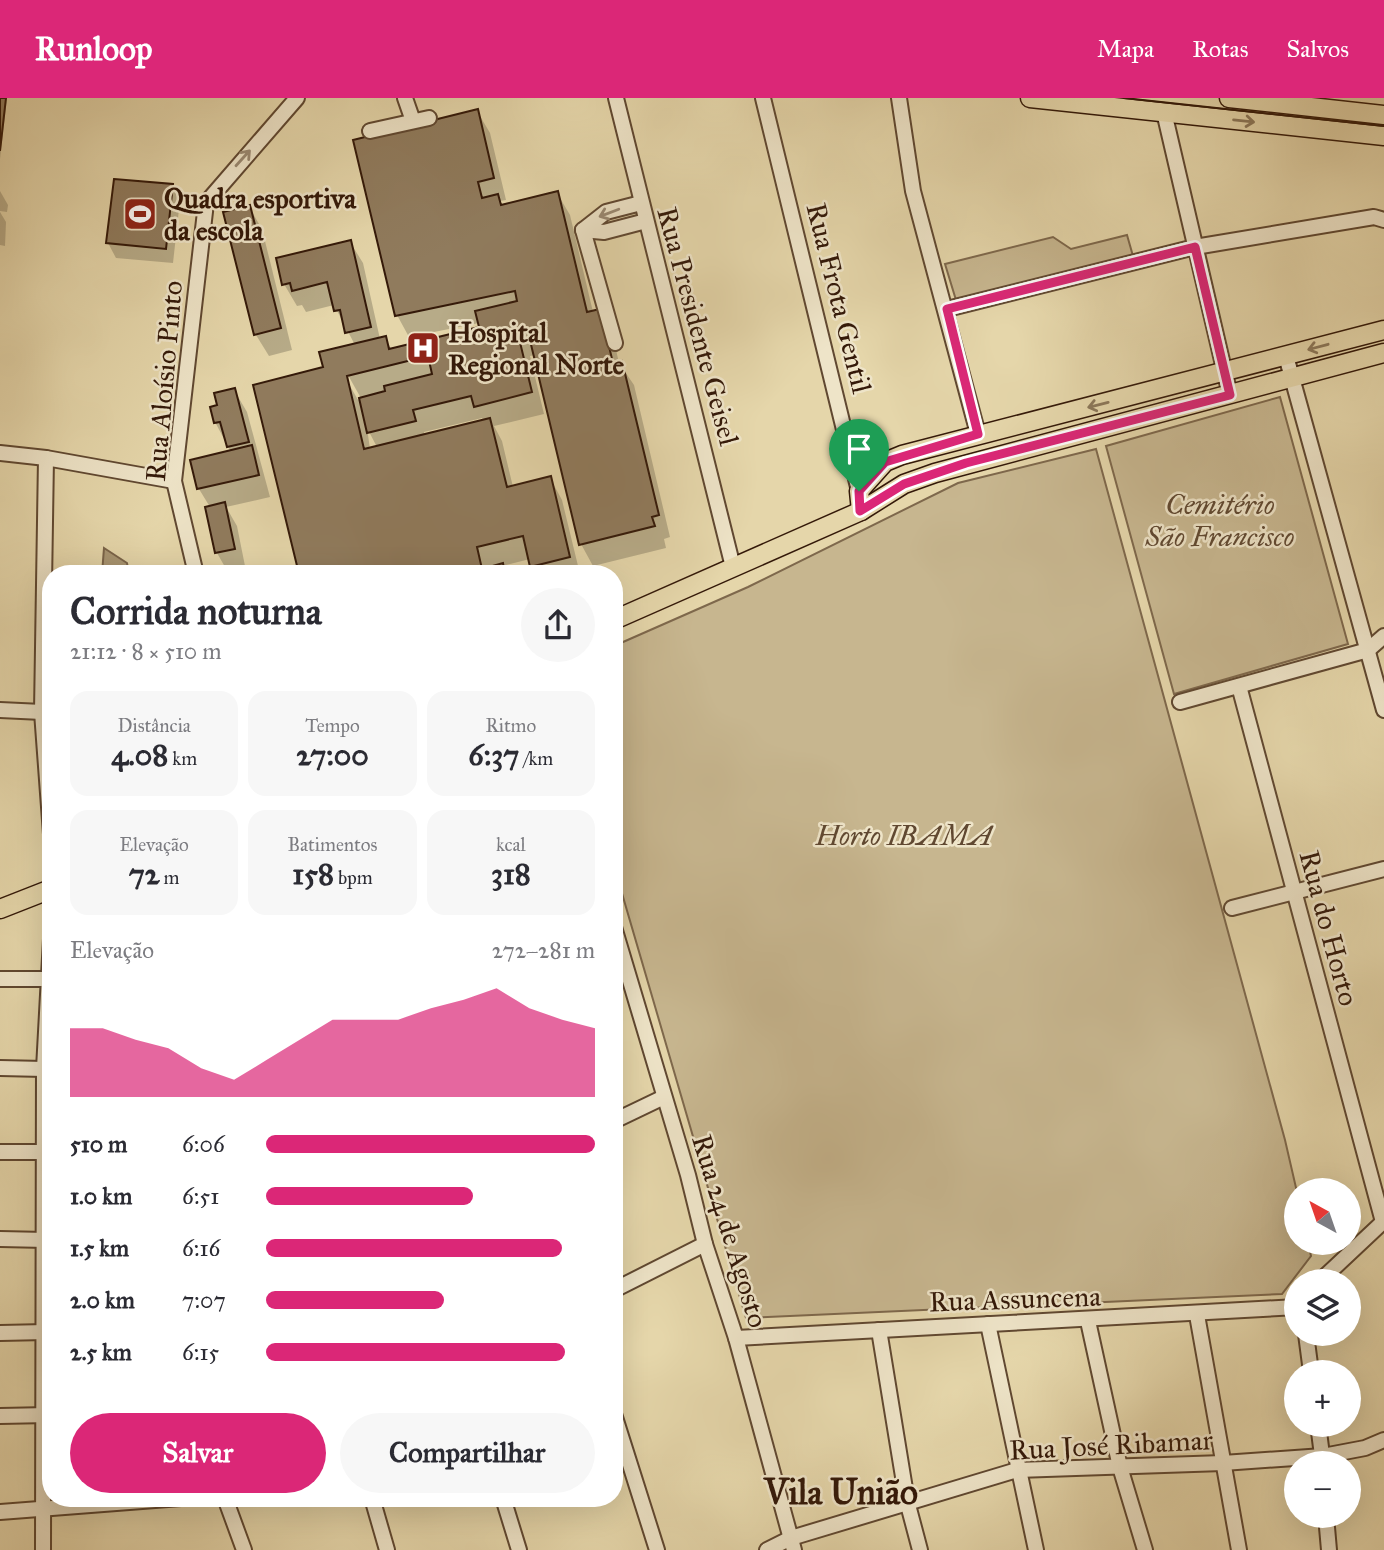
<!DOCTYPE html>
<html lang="pt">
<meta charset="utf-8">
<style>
body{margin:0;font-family:"IM FELL Great Primer",serif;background:#f7f7f7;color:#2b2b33;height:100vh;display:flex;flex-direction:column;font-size:26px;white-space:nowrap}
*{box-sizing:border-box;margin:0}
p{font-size:23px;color:#7c7c81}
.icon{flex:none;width:38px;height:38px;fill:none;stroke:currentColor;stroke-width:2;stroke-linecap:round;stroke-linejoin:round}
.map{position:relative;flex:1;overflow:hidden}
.details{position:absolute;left:42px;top:467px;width:581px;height:942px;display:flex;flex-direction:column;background:#fff;border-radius:28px;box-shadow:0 7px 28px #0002}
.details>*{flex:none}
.needle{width:46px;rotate:320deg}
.buttons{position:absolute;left:1284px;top:1080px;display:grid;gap:14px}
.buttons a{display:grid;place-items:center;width:77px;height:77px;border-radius:50%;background:#fff;box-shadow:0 7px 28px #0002;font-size:35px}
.pin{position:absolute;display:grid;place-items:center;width:60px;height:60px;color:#fff;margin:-72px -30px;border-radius:50% 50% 50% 0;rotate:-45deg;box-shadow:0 0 7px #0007}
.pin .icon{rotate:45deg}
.round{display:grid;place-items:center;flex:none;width:74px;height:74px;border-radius:37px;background:#f7f7f7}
.head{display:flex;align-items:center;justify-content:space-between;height:119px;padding:0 28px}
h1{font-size:38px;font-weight:800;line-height:52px}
.stats{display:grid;grid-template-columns:repeat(3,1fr);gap:10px;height:119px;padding:7px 28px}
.stats div{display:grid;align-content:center;border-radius:18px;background:#f7f7f7;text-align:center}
.stats b{font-size:30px;font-weight:800}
.stats small{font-size:19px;font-weight:400}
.stats p{font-size:19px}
.chart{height:196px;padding:14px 28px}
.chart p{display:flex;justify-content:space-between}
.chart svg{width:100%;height:126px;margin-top:7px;fill:#db2777;opacity:.7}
.action{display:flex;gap:14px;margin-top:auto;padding:14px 28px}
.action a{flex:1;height:80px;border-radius:42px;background:#db2777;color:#fff;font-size:28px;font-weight:800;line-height:80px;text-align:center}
.action a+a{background:#f7f7f7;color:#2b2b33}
ul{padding:0 28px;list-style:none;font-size:23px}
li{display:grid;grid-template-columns:112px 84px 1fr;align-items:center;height:52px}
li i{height:18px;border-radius:9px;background:#db2777}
header{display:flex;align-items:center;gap:42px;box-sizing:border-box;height:98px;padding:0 35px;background:#db2777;color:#fff}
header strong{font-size:33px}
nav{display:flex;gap:38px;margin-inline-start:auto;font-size:24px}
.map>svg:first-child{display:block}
.green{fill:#c7b68f;stroke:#7e684c;stroke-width:2}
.water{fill:#a99673;stroke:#7a6449;stroke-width:2}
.shadow{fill:#0003;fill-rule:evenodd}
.building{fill:#907b5d;stroke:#341909;stroke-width:2}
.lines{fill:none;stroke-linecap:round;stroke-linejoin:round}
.minor-casing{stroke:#604831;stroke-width:18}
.major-casing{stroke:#341909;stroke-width:21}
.minor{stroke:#eee4c8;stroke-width:14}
.major{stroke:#e5d6aa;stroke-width:18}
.tram{stroke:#341909;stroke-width:2}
.oneway{stroke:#8c785a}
.oneway2{stroke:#9a8972}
.route-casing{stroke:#fff;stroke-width:14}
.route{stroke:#db2777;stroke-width:9}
.labels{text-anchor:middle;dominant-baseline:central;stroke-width:5;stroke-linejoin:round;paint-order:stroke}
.poi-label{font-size:28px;font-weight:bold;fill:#341909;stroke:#eee4c8;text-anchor:start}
.street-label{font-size:28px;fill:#341909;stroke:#eee4c8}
.park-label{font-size:28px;font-style:italic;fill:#604831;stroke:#eee4c8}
.district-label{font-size:35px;font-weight:bold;fill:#341909;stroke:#eee4c8}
</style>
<header>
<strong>Runloop</strong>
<nav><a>Mapa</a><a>Rotas</a><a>Salvos</a></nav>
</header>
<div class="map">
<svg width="1384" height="1452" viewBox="0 0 1384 1452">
<rect width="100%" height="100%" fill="#e5d6aa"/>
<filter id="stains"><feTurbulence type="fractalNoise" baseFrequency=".00286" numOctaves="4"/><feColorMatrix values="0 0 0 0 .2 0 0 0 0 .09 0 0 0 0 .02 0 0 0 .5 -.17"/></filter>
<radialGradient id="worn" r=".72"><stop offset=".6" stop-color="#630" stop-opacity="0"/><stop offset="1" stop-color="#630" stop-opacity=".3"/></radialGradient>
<g class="green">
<path d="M 1127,137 L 1133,158 L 956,202 L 945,166 L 1053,139 L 1071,151 Z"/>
<path d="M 1280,299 L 1348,546 L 1174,596 L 1106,348 Z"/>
<path d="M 1096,351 L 1285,1042 L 1297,1094 L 1297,1144 L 1308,1145 L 1311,1158 L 1282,1196 L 746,1220 L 614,768 L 614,548 L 748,489 L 958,385 Z"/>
</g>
<path class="water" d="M 104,450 L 127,465 L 129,476 L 102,476 Z"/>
<g class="shadow">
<path d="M 0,0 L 7,0 L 0,61 Z"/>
<path d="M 477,13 L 490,35 L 506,102 L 500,103 L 503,108 L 557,95 L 570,117 L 593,214 L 612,234 L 619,265 L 634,287 L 670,439 L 664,441 L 666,450 L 593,468 L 581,446 L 535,257 L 530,258 L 544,316 L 494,328 L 502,343 L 513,389 L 550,380 L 562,402 L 580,476 L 536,476 L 530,461 L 502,468 L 507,476 L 301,476 L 325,271 L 355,247 L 334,207 L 306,214 L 302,207 L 297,208 L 284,186 L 350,144 L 363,165 L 380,241 L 385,240 L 392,252 L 481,230 L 479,225 L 409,239 L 397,217 ZM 344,270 L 362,302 L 358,302 L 341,272 ZM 482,320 L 484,323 L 425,337 L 424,334 ZM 367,330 L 377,349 L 370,351 Z"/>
<path d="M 172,87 L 180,102 L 173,165 L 116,160 L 108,145 Z"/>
<path d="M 0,93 L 8,107 L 7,114 L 0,113 Z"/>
<path d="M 249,109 L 262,131 L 292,252 L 269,258 L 256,237 L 225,116 Z"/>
<path d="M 0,114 L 6,124 L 5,148 L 0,147 Z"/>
<path d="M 234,292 L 247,314 L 270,399 L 226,409 L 237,428 L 246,473 L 229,476 L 217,455 L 207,410 L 210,409 L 199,391 L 192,363 L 231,354 L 215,324 L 219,309 Z"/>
</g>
<g class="building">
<path d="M 0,0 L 6,0 L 0,53 Z"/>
<path d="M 478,11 L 494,80 L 478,84 L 482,100 L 498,96 L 501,107 L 558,93 L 587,214 L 600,211 L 613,265 L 622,263 L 659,417 L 652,419 L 655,428 L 579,447 L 528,234 L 518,236 L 532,294 L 474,309 L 471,298 L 413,312 L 416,323 L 367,335 L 359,300 L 385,293 L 384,288 L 432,276 L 428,258 L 347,278 L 364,351 L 490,320 L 507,389 L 551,378 L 570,459 L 530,469 L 523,438 L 477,449 L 482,471 L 503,465 L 505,476 L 299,476 L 253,287 L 323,269 L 319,254 L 386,238 L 389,251 L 479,229 L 475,213 L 517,203 L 515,193 L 395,218 L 353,42 Z"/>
<path d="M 114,81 L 173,86 L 166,151 L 106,145 Z"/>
<path d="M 250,107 L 281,230 L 254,237 L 223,114 Z"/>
<path d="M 351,142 L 371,229 L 345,235 L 340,212 L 334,213 L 327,184 L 292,193 L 290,185 L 282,187 L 276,160 Z"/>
<path d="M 235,290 L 249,344 L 227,349 L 220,324 L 214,325 L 210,309 L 217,307 L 214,295 Z"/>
<path d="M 252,347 L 259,377 L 197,391 L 190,362 Z"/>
<path d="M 225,404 L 235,451 L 215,455 L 205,409 Z"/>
</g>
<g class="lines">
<defs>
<g id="minor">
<path d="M 405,0 L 413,23"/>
<path d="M 616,0 L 733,469"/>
<path d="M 763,0 L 859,393"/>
<path d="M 899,0 L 913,93 L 978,336"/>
<path d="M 1164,14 L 1230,297"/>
<path d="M 370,33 L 429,20"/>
<path d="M 583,132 L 604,134 L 646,123"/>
<path d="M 947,211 L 1195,149 L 1374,119 L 1384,122"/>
<path d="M 615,245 L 583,132 L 606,114 L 641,105"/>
<path d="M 1286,258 L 1384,612"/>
<path d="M 0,355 L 46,360 L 174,383"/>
<path d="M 46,360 L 42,614 L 51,736"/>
<path d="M 196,476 L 174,383 L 206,105 L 297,0"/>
<path d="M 1239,588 L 1383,1124"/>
<path d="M 1180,604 L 1368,552 L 1384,538"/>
<path d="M 0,612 L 42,614"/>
<path d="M 1232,810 L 1384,771"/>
<path d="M 614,829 L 688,1077 L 705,1146 L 736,1240 L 794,1452"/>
<path d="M 0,881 L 48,881"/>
<path d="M 0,970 L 44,971"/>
<path d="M 614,1023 L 664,999"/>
<path d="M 0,1054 L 51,1054"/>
<path d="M 0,1141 L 46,1142"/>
<path d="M 1320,1183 L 1384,1123"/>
<path d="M 614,1192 L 705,1146"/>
<path d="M 1197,1217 L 1239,1452"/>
<path d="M 1088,1223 L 1120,1369 L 1145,1452"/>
<path d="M 988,1226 L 1036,1452"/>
<path d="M 879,1232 L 907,1403 L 920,1452"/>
<path d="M 0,1235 L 46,1234"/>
<path d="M 1306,1236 L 1311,1274"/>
<path d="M 736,1240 L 1297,1209"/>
<path d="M 614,1316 L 657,1452"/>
<path d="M 0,1318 L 49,1317"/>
<path d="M 1318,1326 L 1323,1365"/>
<path d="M 225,1400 L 244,1452"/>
<path d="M 372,1400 L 387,1452"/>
<path d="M 503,1400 L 519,1452"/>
<path d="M 0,1414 L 181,1400"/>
<path d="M 1326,1418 L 1329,1452"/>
<path d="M 43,1452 L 44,971 L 51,841"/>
<path d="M 767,1452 L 791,1440 L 1017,1372 L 1223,1365 L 1323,1358 L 1365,1350 L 1384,1342"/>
</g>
<g id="major">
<path d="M 1030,0 L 1384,38"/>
<path d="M 1229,0 L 1384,17"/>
<path d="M 861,413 L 859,393 L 885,364 L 902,357 L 1384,232"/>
<path d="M 614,522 L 861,413 L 904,386 L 935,375 L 1384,255"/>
<path d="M 0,811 L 51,791"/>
</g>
</defs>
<use href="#minor" class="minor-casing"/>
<use href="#major" class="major-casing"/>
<use href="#minor" class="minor"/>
<use href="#major" class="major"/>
<path class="tram" d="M 1124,0 L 1384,28"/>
</g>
<defs><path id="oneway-shaft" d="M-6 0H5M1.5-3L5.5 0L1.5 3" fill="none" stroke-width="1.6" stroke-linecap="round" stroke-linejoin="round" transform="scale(1.75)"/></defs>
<g class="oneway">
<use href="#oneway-shaft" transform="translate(1244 23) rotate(6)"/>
<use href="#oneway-shaft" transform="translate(1318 249) rotate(165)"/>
<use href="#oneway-shaft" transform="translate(1098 307) rotate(166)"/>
</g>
<g class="oneway2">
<use href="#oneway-shaft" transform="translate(243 60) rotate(-48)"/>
<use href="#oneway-shaft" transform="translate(609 115) rotate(159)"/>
</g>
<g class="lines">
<defs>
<path id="route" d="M 1195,149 L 1230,297 L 966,365 L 904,386 L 860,413 L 859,393 L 885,364 L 978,336 L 947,211 Z"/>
</defs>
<use href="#route" class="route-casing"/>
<use href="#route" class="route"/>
</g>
<defs>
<symbol id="stadium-square" viewBox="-11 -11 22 22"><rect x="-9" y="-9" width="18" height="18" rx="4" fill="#8f2418" stroke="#eee4c8"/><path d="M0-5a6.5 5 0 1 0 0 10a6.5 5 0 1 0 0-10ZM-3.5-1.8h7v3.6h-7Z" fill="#fff"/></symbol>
<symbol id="hospital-square" viewBox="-11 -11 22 22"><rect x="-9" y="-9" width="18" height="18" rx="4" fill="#8f2418" stroke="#eee4c8"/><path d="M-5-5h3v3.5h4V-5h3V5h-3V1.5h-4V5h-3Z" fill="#fff"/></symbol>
</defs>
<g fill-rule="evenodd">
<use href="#stadium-square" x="121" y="97" width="38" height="38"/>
<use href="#hospital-square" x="404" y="231" width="38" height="38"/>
</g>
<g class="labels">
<g class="poi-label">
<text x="164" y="100">Quadra esportiva<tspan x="164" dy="32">da escola</tspan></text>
<text x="448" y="234">Hospital<tspan x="448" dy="32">Regional Norte</tspan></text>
</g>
<g class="street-label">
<text transform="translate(839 200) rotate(76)">Rua Frota Gentil</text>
<text transform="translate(698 228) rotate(75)">Rua Presidente Geisel</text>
<text transform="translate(164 283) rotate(-85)">Rua Aloísio Pinto</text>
<text transform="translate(1329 830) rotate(75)">Rua do Horto</text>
<text transform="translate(730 1133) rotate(73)">Rua 24 de Agosto</text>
<text transform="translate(1015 1201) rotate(-2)">Rua Assuncena</text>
<text transform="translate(1111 1347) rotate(-3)">Rua José Ribamar</text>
</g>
<g class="park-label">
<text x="1220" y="406">Cemitério<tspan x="1220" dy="32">São Francisco</tspan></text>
<text x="904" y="737">Horto IBAMA</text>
</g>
<g class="district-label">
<text x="841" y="1394">Vila União</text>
</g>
</g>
<rect width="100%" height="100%" filter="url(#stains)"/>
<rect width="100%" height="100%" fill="url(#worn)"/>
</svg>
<div class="buttons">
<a><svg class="needle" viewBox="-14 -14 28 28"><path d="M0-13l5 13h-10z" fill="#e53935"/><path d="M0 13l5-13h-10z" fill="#7c7c81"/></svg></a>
<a><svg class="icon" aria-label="layers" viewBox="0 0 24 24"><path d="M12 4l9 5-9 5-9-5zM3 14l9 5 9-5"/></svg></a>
<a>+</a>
<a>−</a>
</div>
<div class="pin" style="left:859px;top:393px;background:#1e9e55"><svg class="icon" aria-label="arrive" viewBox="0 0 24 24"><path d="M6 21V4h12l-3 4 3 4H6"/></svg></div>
<section class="details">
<div class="head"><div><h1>Corrida noturna</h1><p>21:12 · 8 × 510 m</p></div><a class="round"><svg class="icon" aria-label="share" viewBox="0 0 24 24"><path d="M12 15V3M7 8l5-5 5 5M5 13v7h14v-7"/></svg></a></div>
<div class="stats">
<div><p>Distância</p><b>4.08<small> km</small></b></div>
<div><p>Tempo</p><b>27:00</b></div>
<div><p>Ritmo</p><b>6:37<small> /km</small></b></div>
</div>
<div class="stats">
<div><p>Elevação</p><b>72<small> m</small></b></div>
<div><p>Batimentos</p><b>158<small> bpm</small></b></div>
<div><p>kcal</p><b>318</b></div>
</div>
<div class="chart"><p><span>Elevação</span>272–281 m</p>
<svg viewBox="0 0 160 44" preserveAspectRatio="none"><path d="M0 44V20L10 20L20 24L30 27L40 34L50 38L60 31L70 24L80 17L90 17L100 17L110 13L120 10L130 6L140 13L150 17L160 20V44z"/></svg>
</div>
<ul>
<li><b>510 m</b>6:06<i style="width:100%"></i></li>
<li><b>1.0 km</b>6:51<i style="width:63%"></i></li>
<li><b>1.5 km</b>6:16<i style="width:90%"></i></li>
<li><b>2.0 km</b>7:07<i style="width:54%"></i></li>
<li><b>2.5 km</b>6:15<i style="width:91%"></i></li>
</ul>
<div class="action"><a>Salvar</a><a>Compartilhar</a></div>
</section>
</div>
